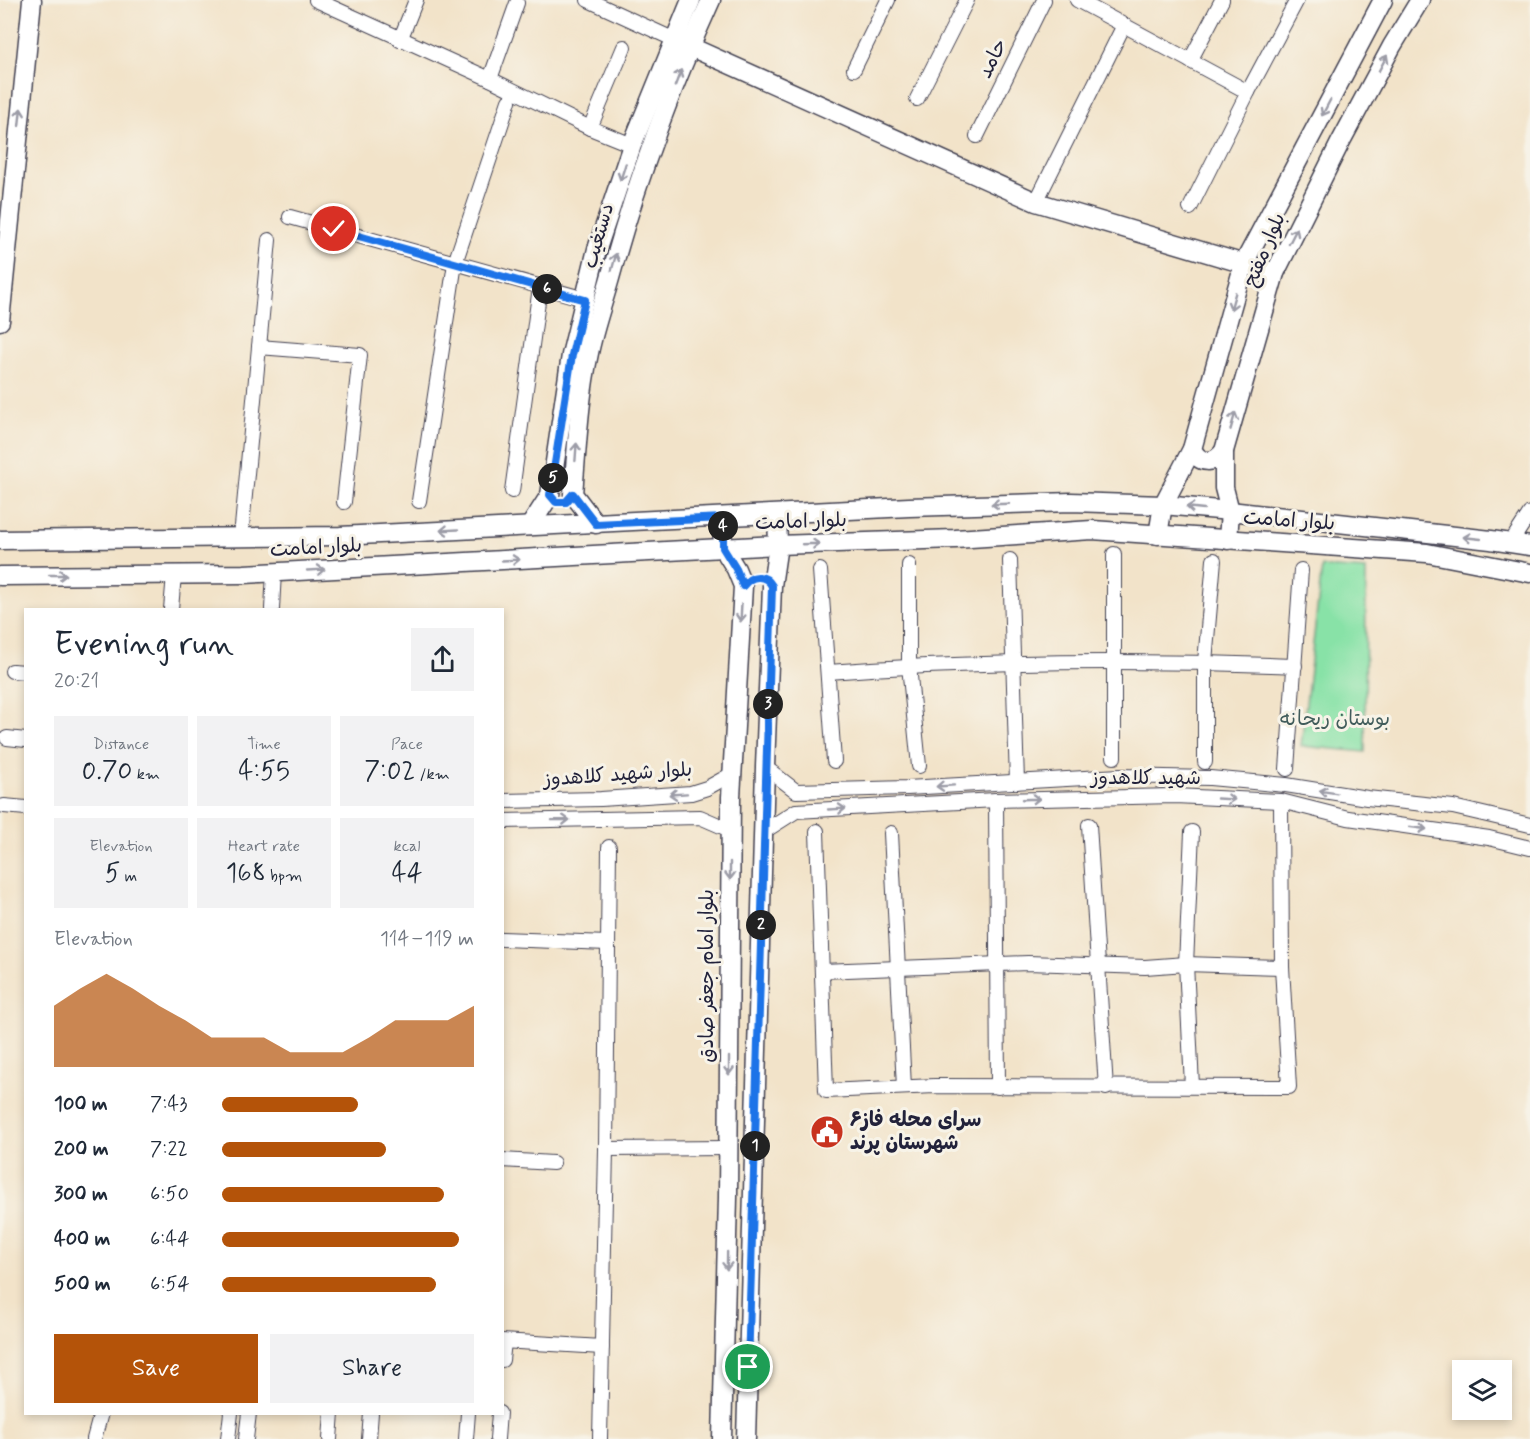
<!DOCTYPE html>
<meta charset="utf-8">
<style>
body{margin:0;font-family:Mynerve,"Playpen Sans Arabic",sans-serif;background:#f2f2f3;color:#1f2937;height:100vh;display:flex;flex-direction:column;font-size:22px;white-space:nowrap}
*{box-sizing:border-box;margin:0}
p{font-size:20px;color:#747a83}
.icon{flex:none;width:33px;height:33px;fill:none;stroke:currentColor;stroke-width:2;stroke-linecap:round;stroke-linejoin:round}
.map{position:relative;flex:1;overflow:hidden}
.details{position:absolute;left:24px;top:608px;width:480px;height:807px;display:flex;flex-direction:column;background:#fff;border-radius:0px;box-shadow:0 3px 9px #0003}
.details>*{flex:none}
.controls{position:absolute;left:1452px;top:1360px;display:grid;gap:12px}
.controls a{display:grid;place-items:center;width:60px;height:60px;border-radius:0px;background:#fff;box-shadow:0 3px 9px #0003;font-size:30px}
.pin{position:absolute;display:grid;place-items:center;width:51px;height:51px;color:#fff;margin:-26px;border:3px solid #fff;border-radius:50%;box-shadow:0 2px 6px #0007}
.km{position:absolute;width:30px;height:30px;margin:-15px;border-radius:50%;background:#222;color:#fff;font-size:16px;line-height:30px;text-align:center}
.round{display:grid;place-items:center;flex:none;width:63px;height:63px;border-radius:0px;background:#f2f2f3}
.headline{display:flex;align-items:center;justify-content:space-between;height:102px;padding:0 30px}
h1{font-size:33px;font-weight:600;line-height:45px}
.metrics{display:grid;grid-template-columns:repeat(3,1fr);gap:9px;height:102px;padding:6px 30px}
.metrics div{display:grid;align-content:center;border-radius:0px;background:#f2f2f3;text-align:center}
.metrics b{font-size:26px;font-weight:600}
.metrics small{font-size:16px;font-weight:400}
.metrics p{font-size:16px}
.chart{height:168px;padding:12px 30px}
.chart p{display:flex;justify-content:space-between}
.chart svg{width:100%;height:108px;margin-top:6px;fill:#b45309;opacity:.7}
.action{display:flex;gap:12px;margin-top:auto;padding:12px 30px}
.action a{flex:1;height:69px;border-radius:0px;background:#b45309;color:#fff;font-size:24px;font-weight:600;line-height:69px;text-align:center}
.action a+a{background:#f2f2f3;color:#1f2937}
ul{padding:0 30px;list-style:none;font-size:20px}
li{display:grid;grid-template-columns:96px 72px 1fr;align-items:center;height:45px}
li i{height:15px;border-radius:8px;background:#b45309}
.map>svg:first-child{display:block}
.green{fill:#88e2a7;stroke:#558271;stroke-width:1.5}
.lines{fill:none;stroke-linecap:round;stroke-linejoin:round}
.street-casing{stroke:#413f50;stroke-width:16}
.secondary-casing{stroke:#413f50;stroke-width:21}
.street{stroke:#fff;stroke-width:14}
.secondary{stroke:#fff;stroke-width:18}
.oneway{stroke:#9c9ca7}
.route-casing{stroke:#fff;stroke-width:12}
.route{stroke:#1a73e8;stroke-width:8}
.labels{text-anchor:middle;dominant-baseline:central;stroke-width:6;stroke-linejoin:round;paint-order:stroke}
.street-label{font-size:20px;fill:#22223b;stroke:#f7f3e8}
.park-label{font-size:20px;fill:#415c5b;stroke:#f7f3e8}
.poi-label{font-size:20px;font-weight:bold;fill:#22223b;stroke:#f7f3e8;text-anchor:start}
</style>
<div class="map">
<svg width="1530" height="1439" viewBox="0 0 1530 1439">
<rect width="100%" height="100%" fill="#f7f3e8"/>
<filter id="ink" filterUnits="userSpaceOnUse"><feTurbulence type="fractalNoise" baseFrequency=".0167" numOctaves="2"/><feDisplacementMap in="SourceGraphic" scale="12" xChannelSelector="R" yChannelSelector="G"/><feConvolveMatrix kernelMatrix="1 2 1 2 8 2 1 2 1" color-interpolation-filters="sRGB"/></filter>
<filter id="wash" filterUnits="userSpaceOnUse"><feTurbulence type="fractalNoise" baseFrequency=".008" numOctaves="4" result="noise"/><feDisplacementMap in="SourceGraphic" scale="24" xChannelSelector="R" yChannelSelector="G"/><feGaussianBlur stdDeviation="1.35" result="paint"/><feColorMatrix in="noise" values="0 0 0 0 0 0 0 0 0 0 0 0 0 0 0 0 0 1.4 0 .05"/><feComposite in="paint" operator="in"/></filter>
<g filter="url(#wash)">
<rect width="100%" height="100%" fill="#f2e3c9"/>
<path class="green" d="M 1322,567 L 1366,570 L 1365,752 L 1301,746 Z"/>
</g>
<g filter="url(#ink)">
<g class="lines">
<defs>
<g id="street">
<path d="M 316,0 L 490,79 L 590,128 L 632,145"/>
<path d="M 588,0 L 673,39"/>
<path d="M 1077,0 L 1248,92"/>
<path d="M 400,40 L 416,0"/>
<path d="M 1190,61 L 1222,0"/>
<path d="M 854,69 L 888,0"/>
<path d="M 490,79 L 517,3"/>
<path d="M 917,99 L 967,0"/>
<path d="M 590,128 L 624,47"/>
<path d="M 977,136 L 1044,0"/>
<path d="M 1036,202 L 1124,25"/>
<path d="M 1190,208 L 1248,92 L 1297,0"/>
<path d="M 290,217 L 585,299"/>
<path d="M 269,240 L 259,347 L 360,355 L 344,502"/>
<path d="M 512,491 L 540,287"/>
<path d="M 419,501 L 455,263 L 509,101"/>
<path d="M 241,537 L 259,347"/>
<path d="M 1511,542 L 1530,513"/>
<path d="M 1010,560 L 1017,782"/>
<path d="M 909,565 L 909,666 L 919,766"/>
<path d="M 820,570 L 834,761"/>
<path d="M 171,609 L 174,575"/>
<path d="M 272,609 L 274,572"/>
<path d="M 12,671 L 26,672"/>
<path d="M 828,672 C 983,661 1139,659 1295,666"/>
<path d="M 7,738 L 26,740"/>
<path d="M 1114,757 L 1114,554"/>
<path d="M 1205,762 L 1205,662 L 1214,560"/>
<path d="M 765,767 L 796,791 L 907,788 L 1120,776 L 1210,778 L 1286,785 L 1367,798 L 1453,807 L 1530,825"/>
<path d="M 1287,769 L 1301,570"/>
<path d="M 996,800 L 998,1087"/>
<path d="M 502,801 L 601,799 L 691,793 L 707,788 L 732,774"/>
<path d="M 4,806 L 26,808"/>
<path d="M 502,821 L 700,817 L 730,830"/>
<path d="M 1089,825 L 1106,1088"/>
<path d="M 817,831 L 826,1091 L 935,1086 L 1289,1087 L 1282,967 L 1281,801"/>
<path d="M 763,832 L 796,811 L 996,800 L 1175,796 L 1281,801 L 1348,818 L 1489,838 L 1530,848"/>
<path d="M 1192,832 L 1186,964 L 1192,1086"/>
<path d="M 891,833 L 904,1087"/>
<path d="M 609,847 L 606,1149 L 728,1148"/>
<path d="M 502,939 L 608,943"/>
<path d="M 822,971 L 1028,963 L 1145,967 L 1186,964 L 1282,967"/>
<path d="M 502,1160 L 553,1163"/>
<path d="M 502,1341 L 602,1347"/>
<path d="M 502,1360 L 504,1342"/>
<path d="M 94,1439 L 101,1413"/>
<path d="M 228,1439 L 231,1413"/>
<path d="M 246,1439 L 249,1413"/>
<path d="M 330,1439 L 332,1413"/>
<path d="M 369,1439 L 371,1413"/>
<path d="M 466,1439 L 468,1413"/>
<path d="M 497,1439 L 499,1413"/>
<path d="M 600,1439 L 606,1149"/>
</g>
<g id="secondary">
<path d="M 673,39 L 1036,202 L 1275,273"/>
<path d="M 0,321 L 32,0"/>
<path d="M 1192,449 C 1199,464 1214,465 1224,451"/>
<path d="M 596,524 L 573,494 C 577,447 579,399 589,353 C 594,328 603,303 610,278 C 636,183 670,90 711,0"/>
<path d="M 530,526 L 550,495 L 571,355 L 597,249 L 632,145 L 691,0"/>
<path d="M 1158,535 L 1163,505 L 1192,449 L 1244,263 L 1383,0"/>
<path d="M 0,540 L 340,536 L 909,507 L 1071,502 L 1163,505 L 1230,511 L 1491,540 L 1530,546"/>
<path d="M 1228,540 L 1230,511 L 1224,488 L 1224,451 L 1275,273 L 1340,143 L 1392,46 L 1420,0"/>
<path d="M 0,576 L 244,574 L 778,545 L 955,539 L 1092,530 L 1427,553 L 1530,573"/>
<path d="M 722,1439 L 728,1197 L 731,797 L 743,586 L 736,569 L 723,548 L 722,518"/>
<path d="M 746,1439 L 765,767 L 772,586 L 778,545 L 777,515"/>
</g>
</defs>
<use href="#street" class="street-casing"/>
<use href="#secondary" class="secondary-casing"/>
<use href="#street" class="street"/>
<use href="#secondary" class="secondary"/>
</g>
<defs><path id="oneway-shaft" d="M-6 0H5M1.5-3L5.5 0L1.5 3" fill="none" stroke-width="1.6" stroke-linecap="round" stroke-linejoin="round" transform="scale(1.5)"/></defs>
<g class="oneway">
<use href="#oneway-shaft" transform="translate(1383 63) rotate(-62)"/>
<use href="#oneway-shaft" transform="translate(678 78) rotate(-69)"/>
<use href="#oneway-shaft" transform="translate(1326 108) rotate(118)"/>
<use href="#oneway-shaft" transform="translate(20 117) rotate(-84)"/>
<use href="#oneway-shaft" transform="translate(623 172) rotate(108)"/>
<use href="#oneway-shaft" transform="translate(1293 236) rotate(-63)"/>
<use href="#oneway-shaft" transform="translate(614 262) rotate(-75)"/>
<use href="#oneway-shaft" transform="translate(1233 301) rotate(106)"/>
<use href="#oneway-shaft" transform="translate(1233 421) rotate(-74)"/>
<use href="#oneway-shaft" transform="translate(576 452) rotate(-86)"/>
<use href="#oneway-shaft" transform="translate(1000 504) rotate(178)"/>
<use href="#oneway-shaft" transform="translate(1195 508) rotate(-174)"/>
<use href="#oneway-shaft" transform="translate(449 530) rotate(177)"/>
<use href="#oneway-shaft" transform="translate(1472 538) rotate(-174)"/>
<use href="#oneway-shaft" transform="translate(811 544) rotate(-2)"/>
<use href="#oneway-shaft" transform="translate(511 560) rotate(-3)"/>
<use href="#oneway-shaft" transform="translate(316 570) rotate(-3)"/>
<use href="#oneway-shaft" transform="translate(58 575)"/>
<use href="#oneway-shaft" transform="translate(741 613) rotate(93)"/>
<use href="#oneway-shaft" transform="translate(945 786) rotate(176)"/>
<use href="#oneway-shaft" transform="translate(1328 792) rotate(-171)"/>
<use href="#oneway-shaft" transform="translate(678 794) rotate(176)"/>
<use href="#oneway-shaft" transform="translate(1031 799) rotate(-2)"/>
<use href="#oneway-shaft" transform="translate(1226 799) rotate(3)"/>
<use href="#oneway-shaft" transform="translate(837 809) rotate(-3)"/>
<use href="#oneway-shaft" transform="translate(561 820) rotate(-1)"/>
<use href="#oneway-shaft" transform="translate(1418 828) rotate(8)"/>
<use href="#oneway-shaft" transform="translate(730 871) rotate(90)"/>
<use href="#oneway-shaft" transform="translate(729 1066) rotate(90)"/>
<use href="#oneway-shaft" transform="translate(727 1261) rotate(91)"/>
</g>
</g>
<g class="lines" filter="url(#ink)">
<defs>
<path id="route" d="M 334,229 L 585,300 L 572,355 L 550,495 L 556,502 L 566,502 L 573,494 L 596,524 L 723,518 L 723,548 L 736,569 L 743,586 C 751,575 765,573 772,586 L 748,1367"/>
</defs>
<use href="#route" class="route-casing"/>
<use href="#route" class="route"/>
</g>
<defs>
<symbol id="civic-disc" viewBox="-11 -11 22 22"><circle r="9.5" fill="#c8321e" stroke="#f7f3e8"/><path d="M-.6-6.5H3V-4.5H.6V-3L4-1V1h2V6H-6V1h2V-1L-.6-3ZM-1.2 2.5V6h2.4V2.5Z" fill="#fff"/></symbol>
</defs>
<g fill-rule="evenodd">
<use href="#civic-disc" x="808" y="1113" width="38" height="38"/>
</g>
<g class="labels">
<g class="street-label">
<text transform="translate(993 59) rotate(-64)">حامد</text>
<text transform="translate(599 236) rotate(-74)">دستغیب</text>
<text transform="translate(1265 250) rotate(-67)">بلوار مفتح</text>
<text transform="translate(1289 521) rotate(4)">بلوار امامت</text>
<text transform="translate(801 522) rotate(-2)">بلوار امامت</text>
<text transform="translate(316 548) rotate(-3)">بلوار امامت</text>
<text transform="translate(618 775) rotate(-4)">بلوار شهید کلاهدوز</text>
<text x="1146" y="778">شهید کلاهدوز</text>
<text transform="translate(707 976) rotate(-90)">بلوار امام جعفر صادق</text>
</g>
<g class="park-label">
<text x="1335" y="719">بوستان ریحانه</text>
</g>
<g class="poi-label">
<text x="850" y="1120">سرای محله فاز۶<tspan x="850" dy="23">شهرستان پرند</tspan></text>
</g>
</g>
</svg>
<div class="controls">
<a><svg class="icon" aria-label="layers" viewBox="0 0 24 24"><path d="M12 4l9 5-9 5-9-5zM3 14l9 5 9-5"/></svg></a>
</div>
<div class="pin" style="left:748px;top:1367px;background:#1e9e55"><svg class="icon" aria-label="arrive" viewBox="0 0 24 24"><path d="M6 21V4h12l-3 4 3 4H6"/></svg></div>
<div class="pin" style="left:334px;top:229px;background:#d93025"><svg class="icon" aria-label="check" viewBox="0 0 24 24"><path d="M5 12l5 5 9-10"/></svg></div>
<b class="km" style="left:755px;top:1146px">1</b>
<b class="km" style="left:761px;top:925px">2</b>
<b class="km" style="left:768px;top:704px">3</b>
<b class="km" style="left:723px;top:526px">4</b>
<b class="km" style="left:553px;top:478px">5</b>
<b class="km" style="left:547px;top:289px">6</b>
<section class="details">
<div class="headline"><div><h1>Evening run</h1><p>20:21</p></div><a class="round"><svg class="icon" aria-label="share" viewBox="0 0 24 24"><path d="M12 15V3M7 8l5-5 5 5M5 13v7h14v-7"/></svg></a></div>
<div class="metrics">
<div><p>Distance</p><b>0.70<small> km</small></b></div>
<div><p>Time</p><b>4:55</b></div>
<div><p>Pace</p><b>7:02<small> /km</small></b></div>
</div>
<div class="metrics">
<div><p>Elevation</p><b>5<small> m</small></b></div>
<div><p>Heart rate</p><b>168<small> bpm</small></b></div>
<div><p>kcal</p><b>44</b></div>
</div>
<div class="chart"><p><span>Elevation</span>114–119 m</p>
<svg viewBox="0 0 160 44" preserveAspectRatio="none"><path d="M0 44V19L10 12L20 6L30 12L40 19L50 25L60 32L70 32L80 32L90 38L100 38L110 38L120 32L130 25L140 25L150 25L160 19V44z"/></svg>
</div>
<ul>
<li><b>100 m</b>7:43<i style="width:54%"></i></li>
<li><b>200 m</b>7:22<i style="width:65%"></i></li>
<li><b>300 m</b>6:50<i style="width:88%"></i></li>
<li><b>400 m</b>6:44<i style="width:94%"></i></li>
<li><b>500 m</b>6:54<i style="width:85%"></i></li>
</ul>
<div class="action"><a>Save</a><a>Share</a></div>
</section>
</div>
